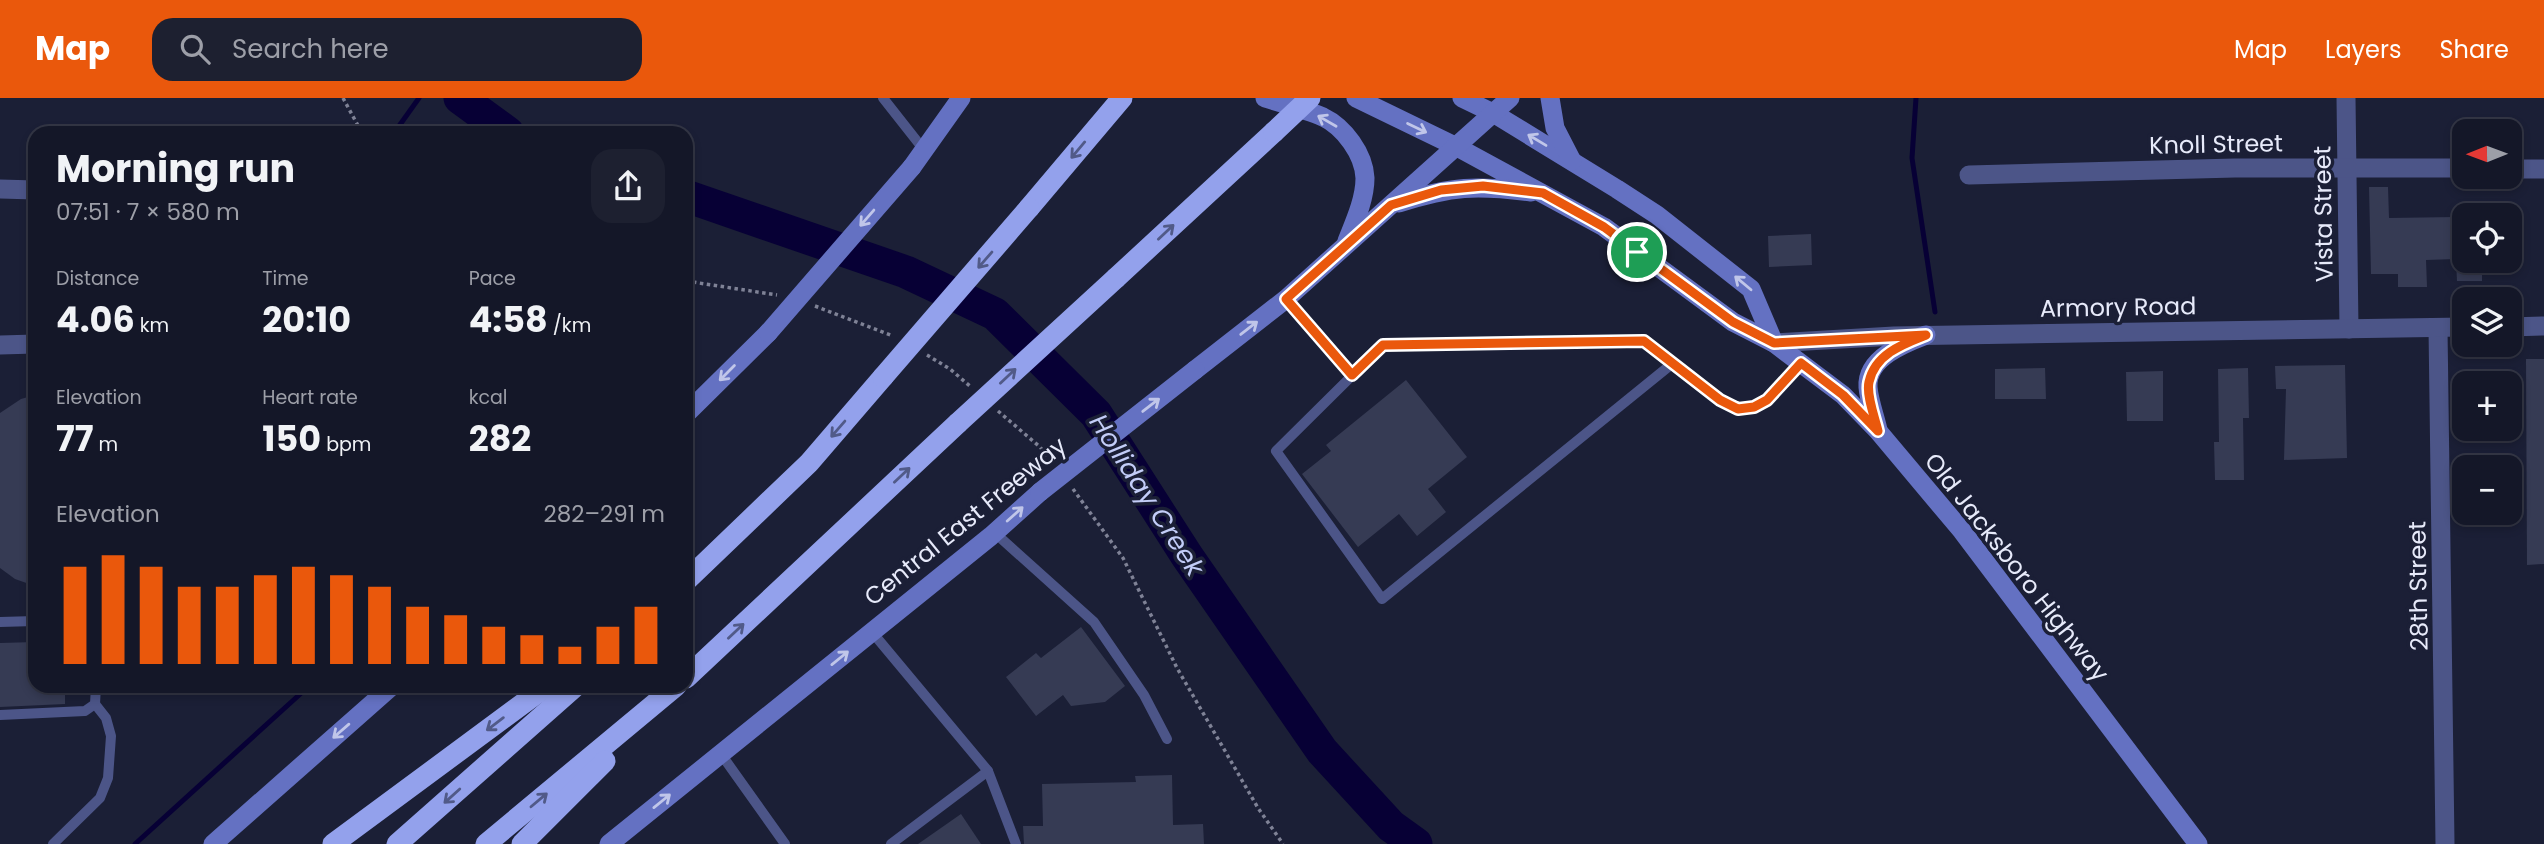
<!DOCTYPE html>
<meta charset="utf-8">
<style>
body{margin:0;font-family:Poppins,sans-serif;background:#1d2030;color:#f1f3f6;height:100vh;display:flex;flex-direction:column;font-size:26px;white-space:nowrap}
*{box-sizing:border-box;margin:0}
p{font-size:23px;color:#9d9fa8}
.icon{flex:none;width:38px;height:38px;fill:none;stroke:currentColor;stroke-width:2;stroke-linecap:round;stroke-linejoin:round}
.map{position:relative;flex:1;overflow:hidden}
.drawer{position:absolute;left:28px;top:28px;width:665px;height:567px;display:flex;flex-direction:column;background:#141728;border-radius:21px;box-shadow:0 4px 10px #0003,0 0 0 2px #333645}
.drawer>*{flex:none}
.needle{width:46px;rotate:269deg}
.fabs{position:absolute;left:2452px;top:21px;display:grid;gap:14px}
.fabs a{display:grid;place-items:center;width:70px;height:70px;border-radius:14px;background:#141728;box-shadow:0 4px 10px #0003,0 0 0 2px #333645;font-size:35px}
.pin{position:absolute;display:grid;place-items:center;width:60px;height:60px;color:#fff;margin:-30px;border:4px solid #fff;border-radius:50%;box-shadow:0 2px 7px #0007}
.round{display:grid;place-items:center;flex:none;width:74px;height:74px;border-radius:21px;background:#1d2030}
.overview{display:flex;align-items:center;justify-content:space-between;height:119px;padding:0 28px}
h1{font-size:38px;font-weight:700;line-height:52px}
.figures{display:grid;grid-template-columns:repeat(3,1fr);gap:10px;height:119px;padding:7px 28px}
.figures div{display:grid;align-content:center}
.figures b{font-size:35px;font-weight:700}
.figures small{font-size:19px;font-weight:400}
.figures p{font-size:19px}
.chart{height:196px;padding:14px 28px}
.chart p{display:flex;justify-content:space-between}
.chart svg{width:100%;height:126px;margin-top:7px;stroke:#ea580c;stroke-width:6}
header{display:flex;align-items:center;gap:42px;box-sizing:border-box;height:98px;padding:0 35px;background:#ea580c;color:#fff}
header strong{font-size:33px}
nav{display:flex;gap:38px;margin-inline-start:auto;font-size:24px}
.search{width:490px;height:63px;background:#1d2030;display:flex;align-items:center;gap:18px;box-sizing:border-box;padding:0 24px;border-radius:21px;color:#9d9fa8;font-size:26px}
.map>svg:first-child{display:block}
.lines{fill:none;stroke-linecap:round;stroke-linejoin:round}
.stream{stroke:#070035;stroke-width:5}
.river{stroke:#070035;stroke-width:33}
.building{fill:#363b54}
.path{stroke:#7f8296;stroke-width:3.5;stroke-dasharray:3.5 3.5;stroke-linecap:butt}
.service{stroke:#4c5588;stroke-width:10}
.minor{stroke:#4c5588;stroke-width:19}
.tertiary{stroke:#4c5588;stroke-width:19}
.secondary{stroke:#6471c2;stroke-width:19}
.motorway{stroke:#93a1ec;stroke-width:21}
.secondary-bridge{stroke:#6471c2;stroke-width:19}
.motorway-bridge{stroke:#93a1ec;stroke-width:21}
.oneway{stroke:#c0c6e9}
.oneway2{stroke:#515a88}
.route-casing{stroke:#fff;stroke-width:14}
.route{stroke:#ea580c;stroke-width:9}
.labels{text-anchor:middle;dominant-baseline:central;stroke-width:7;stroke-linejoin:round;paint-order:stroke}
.street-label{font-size:24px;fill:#e7eafa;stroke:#1b1f36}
.water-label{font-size:26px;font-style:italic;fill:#c3cdf8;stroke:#1b1f36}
</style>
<header>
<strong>Map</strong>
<div class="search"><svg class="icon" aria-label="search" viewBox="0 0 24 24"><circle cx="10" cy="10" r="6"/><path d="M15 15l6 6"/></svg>Search here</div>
<nav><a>Map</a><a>Layers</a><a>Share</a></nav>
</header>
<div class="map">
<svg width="2544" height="746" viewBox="0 0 2544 746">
<rect width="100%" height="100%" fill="#1b1f36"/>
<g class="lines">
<g class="stream">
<path d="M 1916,0 L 1912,60 L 1935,214"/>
<path d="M 394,35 L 419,0"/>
<path d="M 135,746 L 309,588"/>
</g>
<g class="river">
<path d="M 460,0 L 508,35"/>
<path d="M 686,98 L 906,174 L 995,216 L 1096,316 L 1187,458 L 1322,653 L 1391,728 L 1416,746"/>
</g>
</g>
<g class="building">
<path d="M 2369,89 L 2388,89 L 2389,120 L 2455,119 L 2456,161 L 2426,162 L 2427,189 L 2398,189 L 2398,176 L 2371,176 Z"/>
<path d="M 1811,136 L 1812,167 L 1769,169 L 1768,138 Z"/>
<path d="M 2456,163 L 2482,163 L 2482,183 L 2457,183 Z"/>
<path d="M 2526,261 L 2544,261 L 2544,466 L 2527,467 Z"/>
<path d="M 2345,267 L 2347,360 L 2284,362 L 2286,291 L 2276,291 L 2275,268 Z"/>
<path d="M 2045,270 L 2046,301 L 1995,301 L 1995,271 Z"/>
<path d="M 2248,270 L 2249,320 L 2243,320 L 2244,382 L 2215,382 L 2214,344 L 2219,344 L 2218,271 Z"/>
<path d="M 2163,273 L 2163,323 L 2127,323 L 2126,274 Z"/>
<path d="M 1406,282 L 1467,359 L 1428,391 L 1446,414 L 1417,438 L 1399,416 L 1358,449 L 1302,376 L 1331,353 L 1326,347 Z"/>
<path d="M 35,297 L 35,488 L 15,481 L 0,470 L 0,315 L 21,301 Z"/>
<path d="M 1081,529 L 1125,588 L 1105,604 L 1071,608 L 1063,597 L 1036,618 L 1006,579 L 1036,555 L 1041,560 Z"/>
<path d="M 35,544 L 35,588 L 65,588 L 65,606 L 0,609 L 0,545 Z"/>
<path d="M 1172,677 L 1173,727 L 1203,726 L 1204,746 L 1024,746 L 1023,728 L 1043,728 L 1042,686 L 1136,684 L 1135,678 Z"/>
<path d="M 961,716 L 981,746 L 918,746 Z"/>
</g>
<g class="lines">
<g class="path">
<path d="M 343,0 L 362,35"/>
<path d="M 686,183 L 777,197"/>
<path d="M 815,208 L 893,238"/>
<path d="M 927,257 L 950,271 L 971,289"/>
<path d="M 998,313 L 1040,349 L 1051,363"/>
<path d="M 1073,391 L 1123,460 L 1177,570 L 1258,710 L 1283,746"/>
</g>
<g class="service">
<path d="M 883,0 L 924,52"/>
<path d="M 1286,201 L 1352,277"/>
<path d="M 1673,265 L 1382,501 L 1276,353 L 1383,247 L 1644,243 C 1665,259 1714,305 1737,310 C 1743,312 1752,310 1758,307 C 1775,299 1788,279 1801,266"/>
<path d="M 995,435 L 1094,524 L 1144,597 L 1167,641"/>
<path d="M 0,524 L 35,523"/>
<path d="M 872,534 L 988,673 L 1016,746"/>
<path d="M 0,617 L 85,613 L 95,606 L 96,588"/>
<path d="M 721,656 L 785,746"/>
<path d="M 53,746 L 100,700 L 108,680 L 111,638 L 106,620 L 95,606"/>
<path d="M 891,746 L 988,673"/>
</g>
<g class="minor">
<path d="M 2346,0 L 2349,231"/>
<path d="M 2510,71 L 2544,71"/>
<path d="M 1969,77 L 2235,70 L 2464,70"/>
<path d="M 0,91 L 35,92"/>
<path d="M 2438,230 L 2445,746"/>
<path d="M 0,247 L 35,246"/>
</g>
<g class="tertiary">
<path d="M 2510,229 L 2544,228"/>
<path d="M 1774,245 L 1894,238 L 2464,229"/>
</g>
<g class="secondary">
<path d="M 1265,0 C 1284,6 1305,11 1323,19 C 1344,29 1364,56 1365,80 C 1365,101 1355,123 1347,143"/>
<path d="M 1356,0 L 1457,49 L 1604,129 L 1733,224 L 1774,245 L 1843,297 L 1878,333 L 1962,433 L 2198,746"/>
<path d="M 1462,0 L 1493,15 L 1617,91 L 1657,117 L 1751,191 L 1774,245"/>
<path d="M 1550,0 L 1555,30 L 1572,63"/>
<path d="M 912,69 L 961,0"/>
<path d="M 1399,105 C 1452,88 1476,87 1531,94"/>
<path d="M 1195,272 L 1286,201 L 1510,0"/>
<path d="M 686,316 L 768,235"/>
<path d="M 1878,332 C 1875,318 1869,303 1868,289 C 1866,260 1905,245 1926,237"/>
<path d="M 213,746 L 392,588"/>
<path d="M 609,746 L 991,438 L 1040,394"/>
</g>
<g class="motorway">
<path d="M 1029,110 L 1122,0"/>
<path d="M 1116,180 L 1274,34"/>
<path d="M 686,483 L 809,365 L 883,279"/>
<path d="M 686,580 L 958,325"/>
<path d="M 333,746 L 540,593 L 551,588"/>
<path d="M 397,746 L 576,588"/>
<path d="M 486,746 L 676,588"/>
<path d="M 522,746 L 605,663"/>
</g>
<g class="secondary-bridge">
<path d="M 768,235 L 912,69"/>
<path d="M 1040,394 L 1195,272"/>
</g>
<g class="motorway-bridge">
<path d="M 1274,34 L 1310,0"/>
<path d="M 883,279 L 1029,110"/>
<path d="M 958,325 L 1116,180"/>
</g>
</g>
<defs><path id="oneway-shaft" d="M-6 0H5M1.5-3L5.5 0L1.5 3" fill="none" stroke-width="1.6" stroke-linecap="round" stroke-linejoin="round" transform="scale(1.75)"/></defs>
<g class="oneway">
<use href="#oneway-shaft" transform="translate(1327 23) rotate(-150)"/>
<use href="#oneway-shaft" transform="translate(1417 30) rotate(26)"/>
<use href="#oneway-shaft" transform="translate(1537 42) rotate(-149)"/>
<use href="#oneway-shaft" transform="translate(867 120) rotate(131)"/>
<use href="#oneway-shaft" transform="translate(1743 185) rotate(-140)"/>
<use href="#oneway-shaft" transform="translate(1249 230) rotate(-38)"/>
<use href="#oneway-shaft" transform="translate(727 275) rotate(135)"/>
<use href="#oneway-shaft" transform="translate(1151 307) rotate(-38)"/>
<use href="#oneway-shaft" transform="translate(1015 416) rotate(-42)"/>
<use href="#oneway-shaft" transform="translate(840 560) rotate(-39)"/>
<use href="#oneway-shaft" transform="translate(341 633) rotate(139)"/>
<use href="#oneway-shaft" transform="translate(662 703) rotate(-39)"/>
</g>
<g class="oneway2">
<use href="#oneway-shaft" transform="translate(1078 52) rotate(130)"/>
<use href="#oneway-shaft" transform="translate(1166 134) rotate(-43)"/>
<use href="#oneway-shaft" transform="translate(985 162) rotate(131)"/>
<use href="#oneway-shaft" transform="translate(1008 278) rotate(-43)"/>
<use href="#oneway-shaft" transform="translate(838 331) rotate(131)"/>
<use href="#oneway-shaft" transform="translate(902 377) rotate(-43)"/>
<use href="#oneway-shaft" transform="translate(736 533) rotate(-43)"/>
<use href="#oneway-shaft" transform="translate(495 626) rotate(143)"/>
<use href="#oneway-shaft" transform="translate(452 698) rotate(138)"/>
<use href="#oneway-shaft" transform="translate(539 702) rotate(-40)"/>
</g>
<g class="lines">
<defs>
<path id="route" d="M 1483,88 L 1543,95 L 1604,129 L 1733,224 L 1774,245 L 1926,237 C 1903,246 1875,256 1869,284 C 1866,297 1875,320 1878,333 L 1843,297 L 1801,265 L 1767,302 L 1754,309 L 1738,311 L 1720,302 L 1644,243 L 1383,247 L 1352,277 L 1286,201 L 1391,107 L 1441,92 Z"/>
</defs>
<use href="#route" class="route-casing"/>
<use href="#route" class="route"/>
</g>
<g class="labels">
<g class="street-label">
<text transform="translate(2216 46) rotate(-1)">Knoll Street</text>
<text transform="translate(2323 116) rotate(-91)">Vista Street</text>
<text transform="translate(2118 209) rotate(-1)">Armory Road</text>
<text transform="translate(965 423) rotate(-39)">Central East Freeway</text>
<text transform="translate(2017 469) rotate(52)">Old Jacksboro Highway</text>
<text transform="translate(2418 488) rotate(-91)">28th Street</text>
</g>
<g class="water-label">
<text transform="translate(1147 397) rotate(57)">Holliday Creek</text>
</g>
</g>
</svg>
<div class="fabs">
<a><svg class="needle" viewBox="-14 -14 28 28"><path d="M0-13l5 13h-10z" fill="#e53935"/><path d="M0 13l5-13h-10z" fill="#9d9fa8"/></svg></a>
<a><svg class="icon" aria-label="locate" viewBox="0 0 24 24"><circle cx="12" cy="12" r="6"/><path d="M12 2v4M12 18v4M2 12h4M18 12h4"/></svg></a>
<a><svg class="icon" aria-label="layers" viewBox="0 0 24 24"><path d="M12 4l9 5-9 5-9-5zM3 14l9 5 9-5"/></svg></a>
<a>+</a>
<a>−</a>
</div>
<div class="pin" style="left:1637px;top:154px;background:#1e9e55"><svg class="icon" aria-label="arrive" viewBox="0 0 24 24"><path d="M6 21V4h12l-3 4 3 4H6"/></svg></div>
<section class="drawer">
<div class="overview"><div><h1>Morning run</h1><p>07:51 · 7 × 580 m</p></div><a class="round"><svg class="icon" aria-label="share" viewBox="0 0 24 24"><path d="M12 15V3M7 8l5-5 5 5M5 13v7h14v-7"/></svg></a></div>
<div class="figures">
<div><p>Distance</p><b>4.06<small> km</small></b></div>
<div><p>Time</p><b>20:10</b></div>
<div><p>Pace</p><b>4:58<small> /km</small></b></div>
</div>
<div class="figures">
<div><p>Elevation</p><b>77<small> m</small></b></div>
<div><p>Heart rate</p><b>150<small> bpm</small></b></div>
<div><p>kcal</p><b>282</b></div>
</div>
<div class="chart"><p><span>Elevation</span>282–291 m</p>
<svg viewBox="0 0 160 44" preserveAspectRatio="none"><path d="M5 44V10M15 44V6M25 44V10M35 44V17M45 44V17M55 44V13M65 44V10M75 44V13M85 44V17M95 44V24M105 44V27M115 44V31M125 44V34M135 44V38M145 44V31M155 44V24"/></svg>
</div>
</section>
</div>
